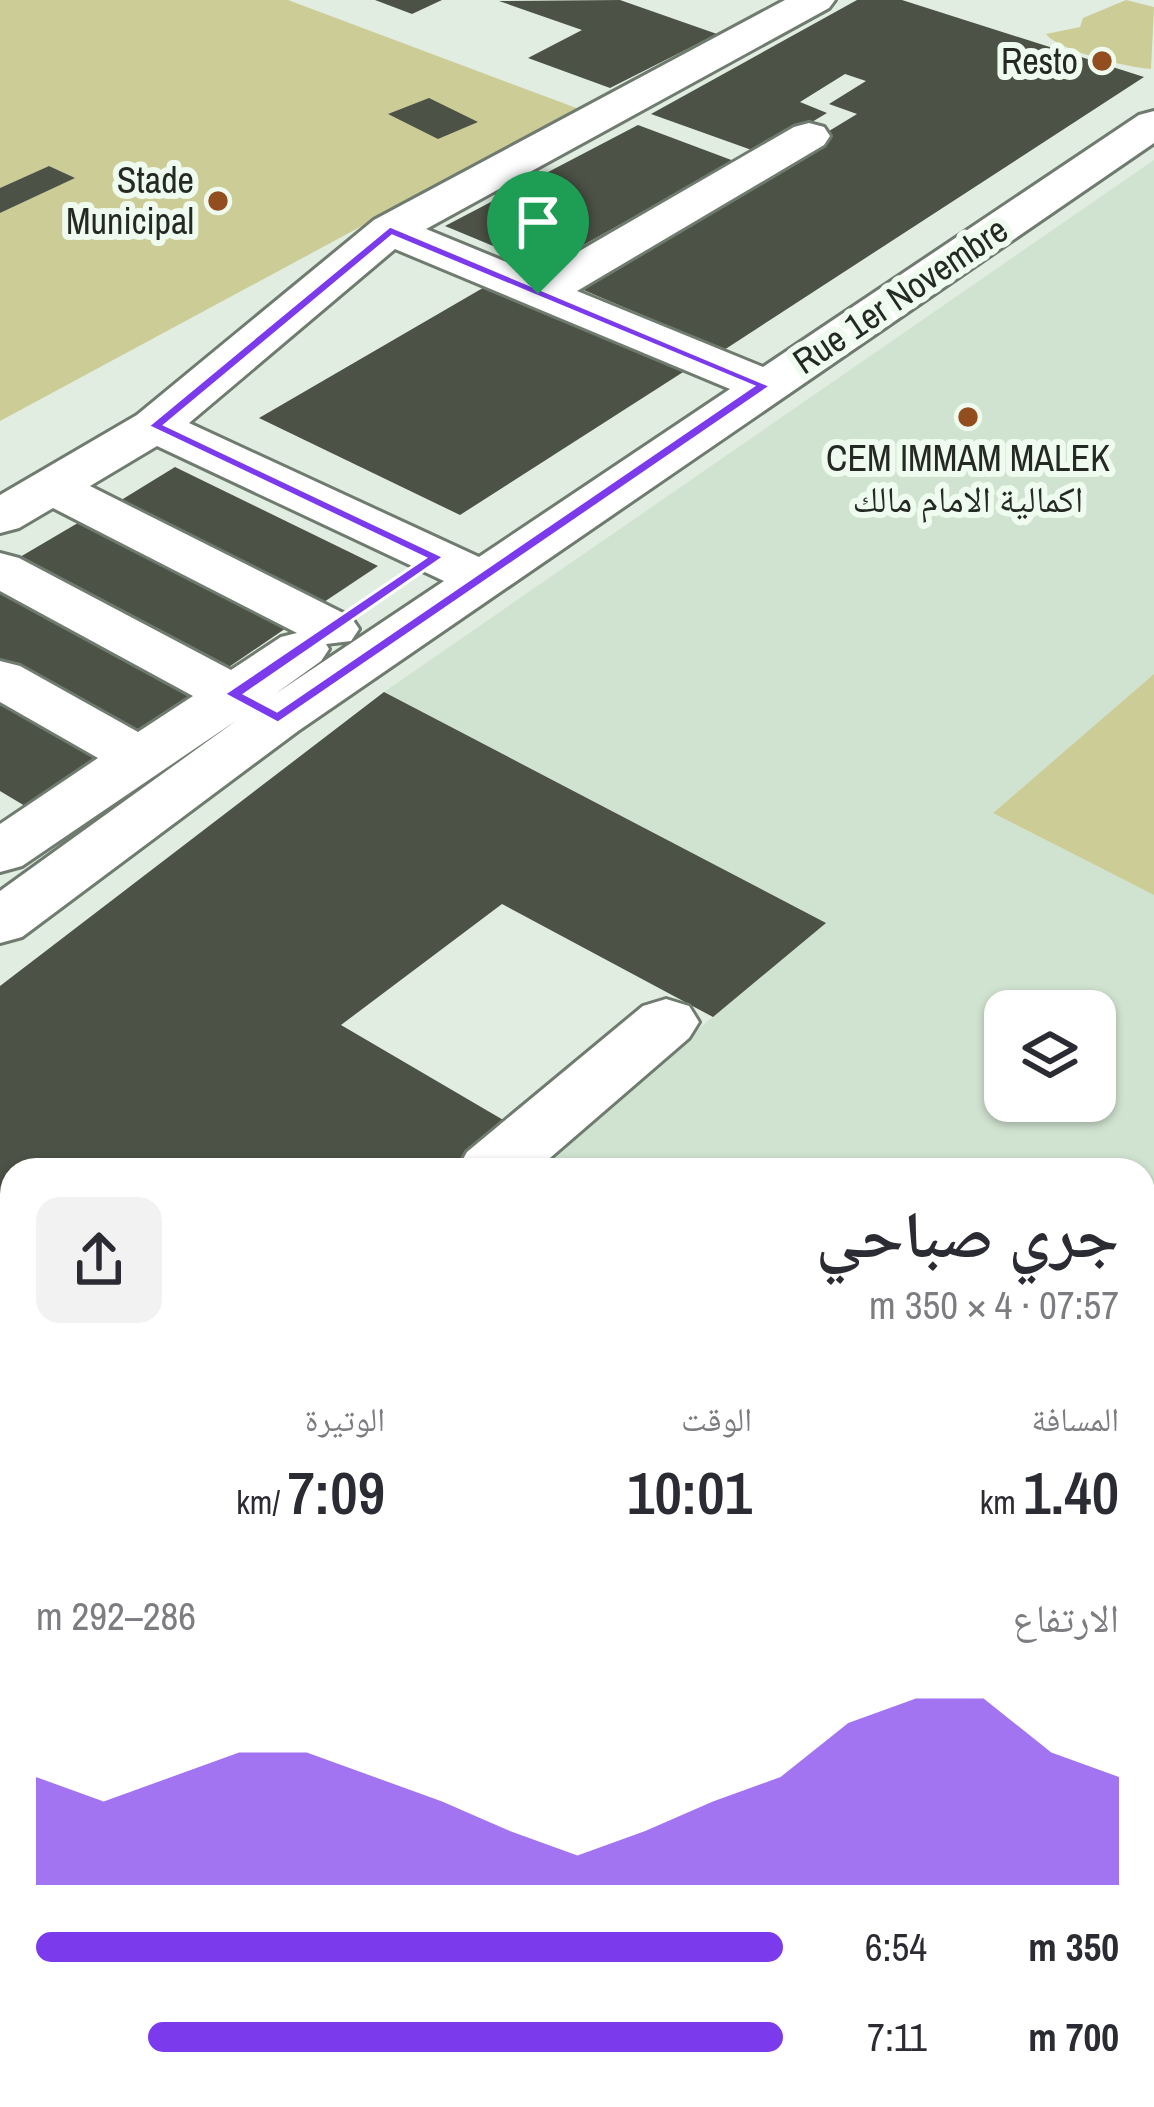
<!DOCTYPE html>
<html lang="ar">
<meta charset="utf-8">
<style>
body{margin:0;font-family:"Archivo Narrow","Noto Naskh Arabic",sans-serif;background:#f2f2f3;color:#2b2b33;direction:rtl;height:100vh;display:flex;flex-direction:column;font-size:45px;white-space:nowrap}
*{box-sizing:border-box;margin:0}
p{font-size:39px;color:#7c7c81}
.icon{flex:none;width:66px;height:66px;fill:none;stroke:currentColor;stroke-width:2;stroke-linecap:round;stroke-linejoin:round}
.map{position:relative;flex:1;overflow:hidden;direction:ltr}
.sheet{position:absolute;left:0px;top:1158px;width:1155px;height:951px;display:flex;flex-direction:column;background:#fff;border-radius:36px 36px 0 0;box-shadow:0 3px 9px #0004;direction:rtl}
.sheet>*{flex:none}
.tools{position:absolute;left:984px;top:990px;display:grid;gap:24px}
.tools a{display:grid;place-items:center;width:132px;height:132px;border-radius:24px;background:#fff;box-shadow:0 3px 9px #0004;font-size:60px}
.pin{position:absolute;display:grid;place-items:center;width:102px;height:102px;color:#fff;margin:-123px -51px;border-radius:50% 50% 50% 0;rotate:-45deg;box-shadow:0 0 12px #0007}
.pin .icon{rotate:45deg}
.round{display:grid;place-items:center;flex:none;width:126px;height:126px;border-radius:24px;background:#f2f2f3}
.headline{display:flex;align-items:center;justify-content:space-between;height:204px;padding:0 36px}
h1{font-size:66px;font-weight:600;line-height:90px}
.stats{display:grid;grid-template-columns:repeat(3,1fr);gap:18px;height:204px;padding:12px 36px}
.stats div{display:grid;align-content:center}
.stats b{font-size:60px;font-weight:600}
.stats small{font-size:33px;font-weight:400}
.stats p{font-size:33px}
.chart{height:336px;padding:24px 36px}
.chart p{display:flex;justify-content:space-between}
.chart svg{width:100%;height:216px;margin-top:12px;fill:#7c3aed;opacity:.7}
ul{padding:0 36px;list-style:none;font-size:39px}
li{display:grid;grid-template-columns:192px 144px 1fr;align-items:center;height:90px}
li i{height:30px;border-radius:15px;background:#7c3aed}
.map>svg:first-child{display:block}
.built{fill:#d0e2d0;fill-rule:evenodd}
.green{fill:#cccc97}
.building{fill:#4d5246}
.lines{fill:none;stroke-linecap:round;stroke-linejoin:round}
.minor-casing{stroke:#707b70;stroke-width:6}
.minor{fill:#fff;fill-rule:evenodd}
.route{fill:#7c3aed;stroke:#fff;stroke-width:3;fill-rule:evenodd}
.poi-dot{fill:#924e1f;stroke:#eefbee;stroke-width:4.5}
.labels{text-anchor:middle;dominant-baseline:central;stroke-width:12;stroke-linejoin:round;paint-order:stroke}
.far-poi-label{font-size:36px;fill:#242924;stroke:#eefbee;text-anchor:end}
.far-street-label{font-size:36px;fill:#242924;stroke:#eefbee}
</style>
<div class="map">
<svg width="1154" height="2107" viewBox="0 0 1154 2107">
<rect width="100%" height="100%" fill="#e1ede1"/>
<path class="built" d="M 1154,160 L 1154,674 L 993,813 L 1154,895 L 1154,1512 L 1143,1526 L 1143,1170 L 530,1170 L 825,923 L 384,692 ZM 1005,1011 L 1095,1011 L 1095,1101 L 1005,1101 Z"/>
<g class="green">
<path d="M 0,0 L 288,0 L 579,109 L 0,421 L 0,213 L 74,178 L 49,166 L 0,188 Z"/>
<path d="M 1126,0 L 1154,7 L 1151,69 C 1129,68 1057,50 1046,34 L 1080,27 L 1083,18 Z"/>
<path d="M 1154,674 L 1154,895 L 993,813 Z"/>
</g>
<g class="building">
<path d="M 375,0 L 442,0 L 412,14 Z"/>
<path d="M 620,0 L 717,34 L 610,88 L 528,58 L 582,30 L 499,1 Z"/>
<path d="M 857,0 L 902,0 L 1144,77 L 724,350 L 574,286 L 857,114 L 829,104 L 866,81 L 845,74 L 800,102 L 827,113 L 760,153 L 651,114 Z"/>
<path d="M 429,98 L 478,122 L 438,139 L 388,114 Z"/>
<path d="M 638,125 L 734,161 L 544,267 L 445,226 Z"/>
<path d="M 49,166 L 75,178 L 0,213 L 0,188 Z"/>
<path d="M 488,285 L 691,367 L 460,515 L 259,418 Z"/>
<path d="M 175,467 L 378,566 L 321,604 L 118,502 Z"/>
<path d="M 88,517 L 292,624 L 226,669 L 20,557 Z"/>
<path d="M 0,580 L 200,689 L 127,737 L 0,665 Z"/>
<path d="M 0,687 L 110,750 L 25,806 L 0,791 Z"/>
<path d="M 384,692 L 826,923 L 713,1017 L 502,904 L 341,1025 L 505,1121 L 448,1170 L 12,1170 L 12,1207 L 0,1199 L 0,986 Z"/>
<path d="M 0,1882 L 12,1893 L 12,2063 L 0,2051 Z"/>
<path d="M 35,2097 L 236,2097 L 226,2107 L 25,2107 Z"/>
<path d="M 375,2097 L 447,2097 L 438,2107 L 365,2107 Z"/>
</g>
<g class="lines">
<defs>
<g id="minor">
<path d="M 785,0 L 835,0 L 829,8 L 426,229 L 538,275 L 794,127 L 809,123 L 824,127 L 830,136 L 824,145 L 577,291 L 763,367 L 1139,115 L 1154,111 L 1154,143 L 298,731 L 22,937 L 0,943 L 0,891 L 237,720 L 22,866 L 0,872 L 0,824 L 98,758 L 0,702 L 0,661 L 20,666 L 138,732 L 193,696 L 0,591 L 0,553 L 19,558 L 231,670 L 281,637 L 297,633 L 53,508 L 19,528 L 0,533 L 0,495 L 137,415 L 374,220 ZM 395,249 L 730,389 L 479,557 L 189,423 ZM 157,446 L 444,581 L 275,694 L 321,661 L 329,649 L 326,644 L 351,641 L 359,629 L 351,617 L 90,486 Z"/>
<path d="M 666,999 L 689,1006 L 699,1022 L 689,1038 L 536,1170 L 457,1170 L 467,1152 L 643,1006 Z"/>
<path d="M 1154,1229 L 1154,1292 L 1143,1295 L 1143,1232 Z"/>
<path d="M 0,1341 L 12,1345 L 12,1409 L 0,1405 Z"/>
<path d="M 0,1474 L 12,1478 L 12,1619 L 0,1623 L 0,1550 L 8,1547 L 0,1544 Z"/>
<path d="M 1154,1630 L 1154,1710 L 1143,1714 L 1143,1634 Z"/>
<path d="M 1143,1715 L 1154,1719 L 1154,1861 L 1143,1865 Z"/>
<path d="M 1143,1965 L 1154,1970 L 1154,2060 L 1143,2055 Z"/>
<path d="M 662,2097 L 758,2097 L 754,2107 L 658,2107 Z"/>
<path d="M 944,2097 L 1050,2097 L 1054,2107 L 948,2107 Z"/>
</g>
</defs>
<use href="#minor" class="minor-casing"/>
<use href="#minor" class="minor"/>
</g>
<path class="route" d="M 390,226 L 771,386 L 278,723 L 224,694 L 425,558 L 148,426 ZM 392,236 L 753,386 L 277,711 L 245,694 L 444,557 L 165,425 Z"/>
<g class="poi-dot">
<circle cx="1102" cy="61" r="12"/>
<circle cx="218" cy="201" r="12"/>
<circle cx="968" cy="417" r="12"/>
</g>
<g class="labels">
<g class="far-poi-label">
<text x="1078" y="61">Resto</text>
<text x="194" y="180">Stade<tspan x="194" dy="41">Municipal</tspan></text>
<text x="968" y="458" text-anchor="middle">CEM IMMAM MALEK<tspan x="968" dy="41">اكمالية الامام مالك</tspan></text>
</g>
<g class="far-street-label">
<text transform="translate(900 295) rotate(-34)">Rue 1er Novembre</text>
</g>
</g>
</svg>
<div class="tools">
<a><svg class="icon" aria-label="layers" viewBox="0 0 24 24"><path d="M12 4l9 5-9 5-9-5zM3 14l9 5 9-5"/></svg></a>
</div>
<div class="pin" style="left:538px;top:294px;background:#1e9e55"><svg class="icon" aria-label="arrive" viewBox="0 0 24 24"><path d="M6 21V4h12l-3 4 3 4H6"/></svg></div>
<section class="sheet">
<div class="headline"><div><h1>جري صباحي</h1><p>07:57 · 4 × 350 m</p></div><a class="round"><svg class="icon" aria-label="share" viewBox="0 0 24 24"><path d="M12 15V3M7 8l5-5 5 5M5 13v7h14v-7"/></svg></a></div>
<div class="stats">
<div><p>المسافة</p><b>1.40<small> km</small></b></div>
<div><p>الوقت</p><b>10:01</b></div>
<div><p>الوتيرة</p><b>7:09<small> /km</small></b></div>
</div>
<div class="chart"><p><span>الارتفاع</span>286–292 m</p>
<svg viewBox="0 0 160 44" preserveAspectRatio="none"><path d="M0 44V22L10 27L20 22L30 17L40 17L50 22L60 27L70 33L80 38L90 33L100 27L110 22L120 11L130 6L140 6L150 17L160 22V44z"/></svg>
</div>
<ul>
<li><b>350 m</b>6:54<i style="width:100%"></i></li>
<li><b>700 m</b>7:11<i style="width:85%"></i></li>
</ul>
</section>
</div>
